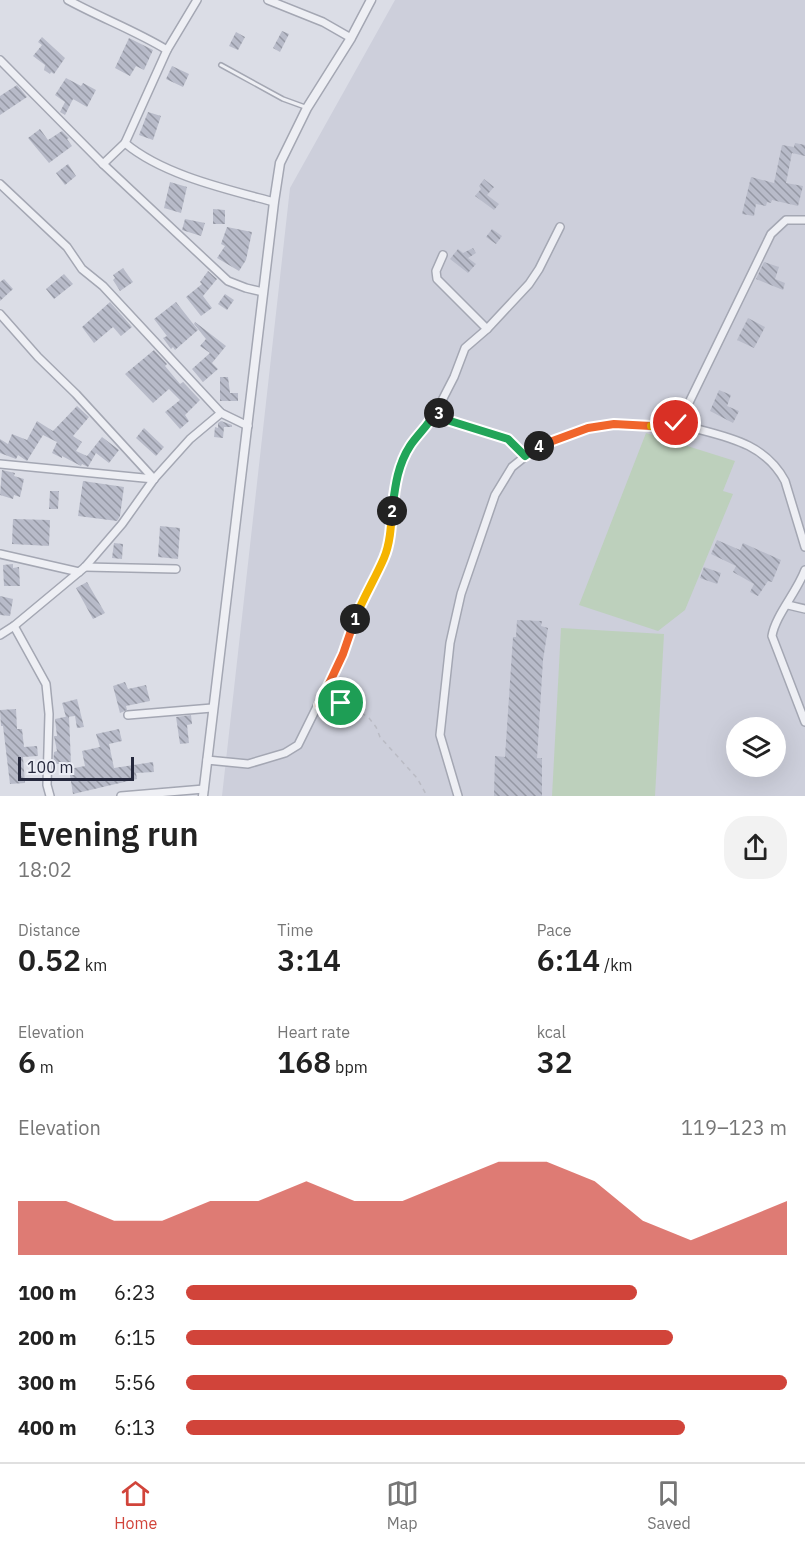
<!DOCTYPE html>
<meta charset="utf-8">
<style>
body{margin:0;font-family:"IBM Plex Sans",sans-serif;background:#f2f2f2;color:#222;height:100vh;display:flex;flex-direction:column;font-size:22px;white-space:nowrap}
*{box-sizing:border-box;margin:0}
p{font-size:20px;color:#767676}
.icon{flex:none;width:33px;height:33px;fill:none;stroke:currentColor;stroke-width:2;stroke-linecap:round;stroke-linejoin:round}
.map{position:relative;height:796px;overflow:hidden}
.side{display:flex;flex-direction:column;background:#fff;flex:1}
.side>*{flex:none}
.controls{position:absolute;left:726px;top:717px;display:grid;gap:12px}
.controls a{display:grid;place-items:center;width:60px;height:60px;border-radius:50%;background:#fff;box-shadow:0 6px 24px #0002;font-size:30px}
.scale{position:absolute;left:18px;bottom:15px;width:116px;box-sizing:border-box;padding-left:6px;border:3px solid #25283c;border-top:0;font-size:16px;line-height:21px;white-space:nowrap;color:#25283c;-webkit-text-stroke:4px #eaecf4;paint-order:stroke}
.pin{position:absolute;display:grid;place-items:center;width:51px;height:51px;color:#fff;margin:-26px;border:3px solid #fff;border-radius:50%;box-shadow:0 2px 6px #0007}
.km{position:absolute;width:30px;height:30px;margin:-15px;border-radius:50%;background:#222;color:#fff;font-size:16px;line-height:30px;text-align:center}
.round{display:grid;place-items:center;flex:none;width:63px;height:63px;border-radius:24px;background:#f2f2f2}
.overview{display:flex;align-items:center;justify-content:space-between;height:102px;padding:0 18px}
h1{font-size:33px;font-weight:600;line-height:45px}
.figures{display:grid;grid-template-columns:repeat(3,1fr);gap:9px;height:102px;padding:6px 18px}
.figures div{display:grid;align-content:center}
.figures b{font-size:30px;font-weight:600}
.figures small{font-size:16px;font-weight:400}
.figures p{font-size:16px}
.chart{height:168px;padding:12px 18px}
.chart p{display:flex;justify-content:space-between}
.chart svg{width:100%;height:108px;margin-top:6px;fill:#d1443a;opacity:.7}
ul{padding:0 18px;list-style:none;font-size:20px}
li{display:grid;grid-template-columns:96px 72px 1fr;align-items:center;height:45px}
li i{height:15px;border-radius:8px;background:#d1443a}
.menu{display:flex;justify-content:space-around;align-items:center;height:84px;border-top:2px solid #e0e0e0;background:#fff;font-size:16px;color:#767676}
.menu a{display:grid;justify-items:center;gap:3px}
.menu .selected{color:#d1443a}
.map>svg:first-child{display:block}
.built{fill:#cdcfdb;fill-rule:evenodd}
.garden{fill:#bdd0bc}
.building{fill:url(#building-back-hatch)}
.lines{fill:none;stroke-linecap:round;stroke-linejoin:round}
.service-casing{stroke:#a4a7b3;stroke-width:6}
.minor-casing{stroke:#a4a7b3;stroke-width:10}
.tertiary-casing{stroke:#a4a7b3;stroke-width:11}
.path{stroke:#babbc4;stroke-width:1.5;stroke-dasharray:4.5 4.5;stroke-linecap:butt}
.service{stroke:#eeeff4;stroke-width:3}
.minor{stroke:#eeeff4;stroke-width:7}
.tertiary{stroke:#eeeff4;stroke-width:8}
.split-1-casing{stroke:#fff;stroke-width:12}
.split-2-casing{stroke:#fff;stroke-width:12}
.split-3-casing{stroke:#fff;stroke-width:12}
.split-4-casing{stroke:#fff;stroke-width:12}
.split-5-casing{stroke:#fff;stroke-width:12}
.split-6-casing{stroke:#fff;stroke-width:12}
.split-1{stroke:#f0652b;stroke-width:8}
.split-2{stroke:#f5b400;stroke-width:8}
.split-3{stroke:#22a559;stroke-width:8}
.split-4{stroke:#22a559;stroke-width:8}
.split-5{stroke:#f0652b;stroke-width:8}
.split-6{stroke:#f5b400;stroke-width:8}
</style>
<div class="map">
<svg width="805" height="796" viewBox="0 0 805 796">
<defs>
<pattern id="building-back-hatch" width="6" height="6" patternUnits="userSpaceOnUse" patternTransform="scale(1.5)"><rect width="6" height="6" fill="#b8bbc9"/><path d="M-1 5l2 2M0 0l6 6M5-1l2 2" fill="none" stroke="#9598a4"/></pattern>
</defs>
<rect width="100%" height="100%" fill="#dbdde6"/>
<path class="built" d="M 395,0 L 805,0 L 805,796 L 222,796 L 290,188 ZM 736,728 L 776,728 L 776,766 L 736,766 Z"/>
<g class="garden">
<path d="M 646,433 L 735,461 L 723,491 L 733,494 L 685,610 L 658,631 L 579,605 Z"/>
<path d="M 561,628 L 664,634 L 655,796 L 552,796 Z"/>
</g>
<g class="building">
<path d="M 282,31 L 289,34 L 280,52 L 273,48 Z"/>
<path d="M 236,32 L 245,37 L 238,50 L 229,46 Z"/>
<path d="M 42,37 L 65,58 L 54,74 L 51,72 L 50,74 L 44,70 L 45,65 L 33,56 L 42,45 L 38,42 Z"/>
<path d="M 129,38 L 153,50 L 144,70 L 136,66 L 130,76 L 115,68 Z"/>
<path d="M 172,66 L 189,74 L 183,87 L 166,79 Z"/>
<path d="M 66,78 L 81,86 L 83,83 L 96,90 L 87,107 L 73,99 L 65,115 L 60,112 L 65,102 L 55,95 Z"/>
<path d="M 17,85 L 27,97 L 0,115 L 0,96 Z"/>
<path d="M 148,112 L 161,116 L 153,140 L 139,135 Z"/>
<path d="M 40,129 L 48,140 L 62,131 L 69,138 L 67,139 L 72,146 L 49,163 L 28,138 Z"/>
<path d="M 795,143 L 805,145 L 805,156 L 792,153 L 786,183 L 803,186 L 798,206 L 772,200 L 771,203 L 767,202 L 766,206 L 756,204 L 754,216 L 742,214 L 751,177 L 774,183 L 782,145 L 794,147 Z"/>
<path d="M 68,164 L 76,176 L 65,185 L 56,173 Z"/>
<path d="M 484,179 L 494,187 L 487,195 L 499,204 L 494,210 L 475,196 L 481,189 L 479,186 Z"/>
<path d="M 170,182 L 187,187 L 181,213 L 164,208 Z"/>
<path d="M 213,209 L 225,210 L 225,224 L 213,224 Z"/>
<path d="M 185,219 L 205,223 L 201,236 L 182,230 Z"/>
<path d="M 227,227 L 252,232 L 246,260 L 239,271 L 217,258 L 225,246 L 221,244 Z"/>
<path d="M 492,229 L 502,236 L 496,244 L 486,237 Z"/>
<path d="M 473,248 L 476,253 L 468,258 L 476,264 L 468,273 L 450,259 L 458,249 L 463,253 Z"/>
<path d="M 764,262 L 779,267 L 775,279 L 785,283 L 783,290 L 756,279 Z"/>
<path d="M 123,268 L 133,282 L 120,291 L 113,280 L 115,278 L 113,275 Z"/>
<path d="M 208,271 L 217,279 L 203,296 L 212,308 L 201,316 L 186,297 L 202,284 L 200,282 Z"/>
<path d="M 64,274 L 73,284 L 54,299 L 46,289 Z"/>
<path d="M 4,279 L 13,289 L 0,301 L 0,282 Z"/>
<path d="M 225,294 L 234,300 L 227,310 L 218,304 Z"/>
<path d="M 110,302 L 132,327 L 121,336 L 113,327 L 94,343 L 82,327 Z"/>
<path d="M 176,302 L 198,330 L 175,350 L 173,347 L 171,349 L 163,338 L 167,336 L 154,319 Z"/>
<path d="M 748,318 L 765,327 L 754,348 L 737,340 Z"/>
<path d="M 195,322 L 226,346 L 212,363 L 218,369 L 203,382 L 192,369 L 210,353 L 200,346 L 206,339 L 194,324 Z"/>
<path d="M 154,350 L 167,364 L 165,366 L 180,384 L 183,382 L 200,400 L 185,415 L 189,421 L 180,429 L 165,412 L 180,400 L 169,389 L 153,403 L 125,374 Z"/>
<path d="M 220,377 L 228,377 L 230,393 L 238,393 L 238,401 L 220,401 Z"/>
<path d="M 719,390 L 731,395 L 727,406 L 739,411 L 733,423 L 710,411 Z"/>
<path d="M 77,406 L 89,417 L 73,436 L 82,442 L 76,451 L 87,456 L 102,437 L 119,450 L 109,463 L 96,453 L 88,467 L 82,464 L 81,466 L 62,456 L 62,458 L 52,453 L 57,442 L 43,435 L 27,461 L 18,455 L 16,459 L 0,453 L 0,439 L 8,444 L 12,434 L 27,440 L 37,421 L 53,431 Z"/>
<path d="M 221,421 L 232,425 L 232,427 L 224,427 L 223,438 L 214,437 L 215,427 L 218,428 L 218,423 Z"/>
<path d="M 144,428 L 164,447 L 156,456 L 136,438 Z"/>
<path d="M 2,470 L 15,473 L 14,476 L 24,479 L 20,497 L 14,495 L 13,499 L 0,495 Z"/>
<path d="M 83,481 L 124,487 L 120,516 L 117,521 L 78,516 Z"/>
<path d="M 50,491 L 59,491 L 58,509 L 49,509 Z"/>
<path d="M 13,519 L 50,520 L 49,546 L 12,544 Z"/>
<path d="M 160,526 L 180,528 L 178,559 L 158,557 Z"/>
<path d="M 717,540 L 740,550 L 743,543 L 781,560 L 772,582 L 768,581 L 758,596 L 750,592 L 754,584 L 733,572 L 736,566 L 711,554 Z"/>
<path d="M 114,543 L 123,544 L 122,559 L 112,558 Z"/>
<path d="M 13,564 L 13,568 L 19,567 L 20,586 L 4,586 L 3,565 Z"/>
<path d="M 704,567 L 721,573 L 717,584 L 700,578 Z"/>
<path d="M 87,582 L 105,613 L 93,619 L 76,588 Z"/>
<path d="M 0,596 L 13,599 L 10,616 L 0,615 Z"/>
<path d="M 517,620 L 542,621 L 541,626 L 548,628 L 543,660 L 537,758 L 542,758 L 542,796 L 494,796 L 495,756 L 505,757 L 513,637 L 516,637 Z"/>
<path d="M 125,682 L 128,689 L 146,685 L 150,701 L 126,706 L 127,710 L 120,713 L 113,686 Z"/>
<path d="M 77,699 L 84,727 L 77,728 L 75,716 L 66,717 L 62,703 Z"/>
<path d="M 16,709 L 17,729 L 22,729 L 24,747 L 37,746 L 38,756 L 23,757 L 25,783 L 10,784 L 3,726 L 1,726 L 0,710 Z"/>
<path d="M 191,715 L 192,724 L 187,725 L 189,743 L 180,744 L 176,717 Z"/>
<path d="M 69,716 L 71,764 L 53,764 L 54,752 L 57,751 L 54,736 L 57,736 L 55,719 Z"/>
<path d="M 119,729 L 122,741 L 109,744 L 114,768 L 153,762 L 154,772 L 136,773 L 137,779 L 73,794 L 69,769 L 85,766 L 82,751 L 100,747 L 96,734 Z"/>
</g>
<g class="lines">
<defs>
<path id="service" d="M 221,65 L 283,99 L 305,107"/>
<g id="minor">
<path d="M 68,0 C 101,18 136,31 167,50"/>
<path d="M 268,0 L 323,22 L 351,38"/>
<path d="M 0,60 L 103,164 L 228,281 L 246,288 L 263,292"/>
<path d="M 125,143 C 163,175 226,189 274,202"/>
<path d="M 103,164 L 125,143 L 167,50 L 197,0"/>
<path d="M 0,184 L 67,247 L 82,269 L 103,286 L 221,413 L 248,426"/>
<path d="M 443,255 L 436,271 L 437,279 L 487,329"/>
<path d="M 0,314 L 38,357 L 76,394 L 154,479"/>
<path d="M 436,411 L 447,420 L 508,439 L 525,456"/>
<path d="M 676,423 C 717,436 762,438 785,481 L 805,547"/>
<path d="M 0,464 L 154,479"/>
<path d="M 0,554 L 79,572"/>
<path d="M 85,567 L 176,569"/>
<path d="M 805,570 C 797,592 775,616 772,636 L 805,722"/>
<path d="M 788,605 L 805,609"/>
<path d="M 14,626 L 46,684 L 49,714 L 47,785 L 50,796"/>
<path d="M 0,635 L 14,626 L 85,567 L 122,524 L 154,479 L 190,439 L 221,413"/>
<path d="M 128,715 L 212,708"/>
<path d="M 207,760 L 248,764 L 285,753 L 298,745 L 343,654 L 363,599 L 384,558 L 389,539 L 397,479 L 401,462 L 411,445 L 433,418 L 454,377 L 465,348 L 487,329 L 529,284 L 539,269 L 560,227"/>
<path d="M 121,796 L 204,789"/>
<path d="M 458,796 L 440,735 L 450,643 L 461,594 L 495,495 L 512,467 L 537,447 L 588,428 L 614,424 L 666,427 L 676,423 L 682,417 L 771,234 L 786,220 L 805,220"/>
</g>
<path id="tertiary" d="M 203,796 L 274,202 L 280,163 L 307,108 L 351,38 L 371,0"/>
</defs>
<use href="#service" class="service-casing"/>
<use href="#minor" class="minor-casing"/>
<use href="#tertiary" class="tertiary-casing"/>
<path class="path" d="M 328,703 L 350,705 L 369,718 L 376,727 L 380,737 L 417,778 L 427,796"/>
<use href="#service" class="service"/>
<use href="#minor" class="minor"/>
<use href="#tertiary" class="tertiary"/>
</g>
<g class="lines">
<defs>
<path id="split-1" d="M 341,703 L 319,705 L 343,654 L 355,619"/>
<path id="split-2" d="M 355,619 C 363,598 375,579 384,558 C 390,544 391,527 392,511"/>
<path id="split-3" d="M 392,511 C 395,488 397,466 410,446 C 418,434 429,425 436,411 L 439,413"/>
<path id="split-4" d="M 439,413 L 447,420 L 508,439 L 525,456 L 539,446"/>
<path id="split-5" d="M 539,446 L 588,428 L 614,424 L 651,426"/>
<path id="split-6" d="M 651,426 L 666,426 L 676,423"/>
</defs>
<use href="#split-1" class="split-1-casing"/>
<use href="#split-2" class="split-2-casing"/>
<use href="#split-3" class="split-3-casing"/>
<use href="#split-4" class="split-4-casing"/>
<use href="#split-5" class="split-5-casing"/>
<use href="#split-6" class="split-6-casing"/>
<use href="#split-1" class="split-1"/>
<use href="#split-2" class="split-2"/>
<use href="#split-3" class="split-3"/>
<use href="#split-4" class="split-4"/>
<use href="#split-5" class="split-5"/>
<use href="#split-6" class="split-6"/>
</g>
</svg>
<div class="controls">
<a><svg class="icon" aria-label="layers" viewBox="0 0 24 24"><path d="M12 4l9 5-9 5-9-5zM3 14l9 5 9-5"/></svg></a>
</div>
<div class="scale">100 m</div>
<div class="pin" style="left:341px;top:703px;background:#1e9e55"><svg class="icon" aria-label="arrive" viewBox="0 0 24 24"><path d="M6 21V4h12l-3 4 3 4H6"/></svg></div>
<div class="pin" style="left:676px;top:423px;background:#d93025"><svg class="icon" aria-label="check" viewBox="0 0 24 24"><path d="M5 12l5 5 9-10"/></svg></div>
<b class="km" style="left:355px;top:619px">1</b>
<b class="km" style="left:392px;top:511px">2</b>
<b class="km" style="left:439px;top:413px">3</b>
<b class="km" style="left:539px;top:446px">4</b>
</div>
<section class="side">
<div class="overview"><div><h1>Evening run</h1><p>18:02</p></div><a class="round"><svg class="icon" aria-label="share" viewBox="0 0 24 24"><path d="M12 15V3M7 8l5-5 5 5M5 13v7h14v-7"/></svg></a></div>
<div class="figures">
<div><p>Distance</p><b>0.52<small> km</small></b></div>
<div><p>Time</p><b>3:14</b></div>
<div><p>Pace</p><b>6:14<small> /km</small></b></div>
</div>
<div class="figures">
<div><p>Elevation</p><b>6<small> m</small></b></div>
<div><p>Heart rate</p><b>168<small> bpm</small></b></div>
<div><p>kcal</p><b>32</b></div>
</div>
<div class="chart"><p><span>Elevation</span>119–123 m</p>
<svg viewBox="0 0 160 44" preserveAspectRatio="none"><path d="M0 44V22L10 22L20 30L30 30L40 22L50 22L60 14L70 22L80 22L90 14L100 6L110 6L120 14L130 30L140 38L150 30L160 22V44z"/></svg>
</div>
<ul>
<li><b>100 m</b>6:23<i style="width:75%"></i></li>
<li><b>200 m</b>6:15<i style="width:81%"></i></li>
<li><b>300 m</b>5:56<i style="width:100%"></i></li>
<li><b>400 m</b>6:13<i style="width:83%"></i></li>
</ul>
</section>
<nav class="menu">
<a class="selected"><svg class="icon" aria-label="home" viewBox="0 0 24 24"><path d="M3 11l9-7 9 7M6 9v11h12V9"/></svg>Home</a>
<a><svg class="icon" aria-label="map" viewBox="0 0 24 24"><path d="M3 6l6-2 6 2 6-2v14l-6 2-6-2-6 2zM9 4v14M15 6v14"/></svg>Map</a>
<a><svg class="icon" aria-label="saved" viewBox="0 0 24 24"><path d="M7 4h10v16l-5-4-5 4z"/></svg>Saved</a>
</nav>
